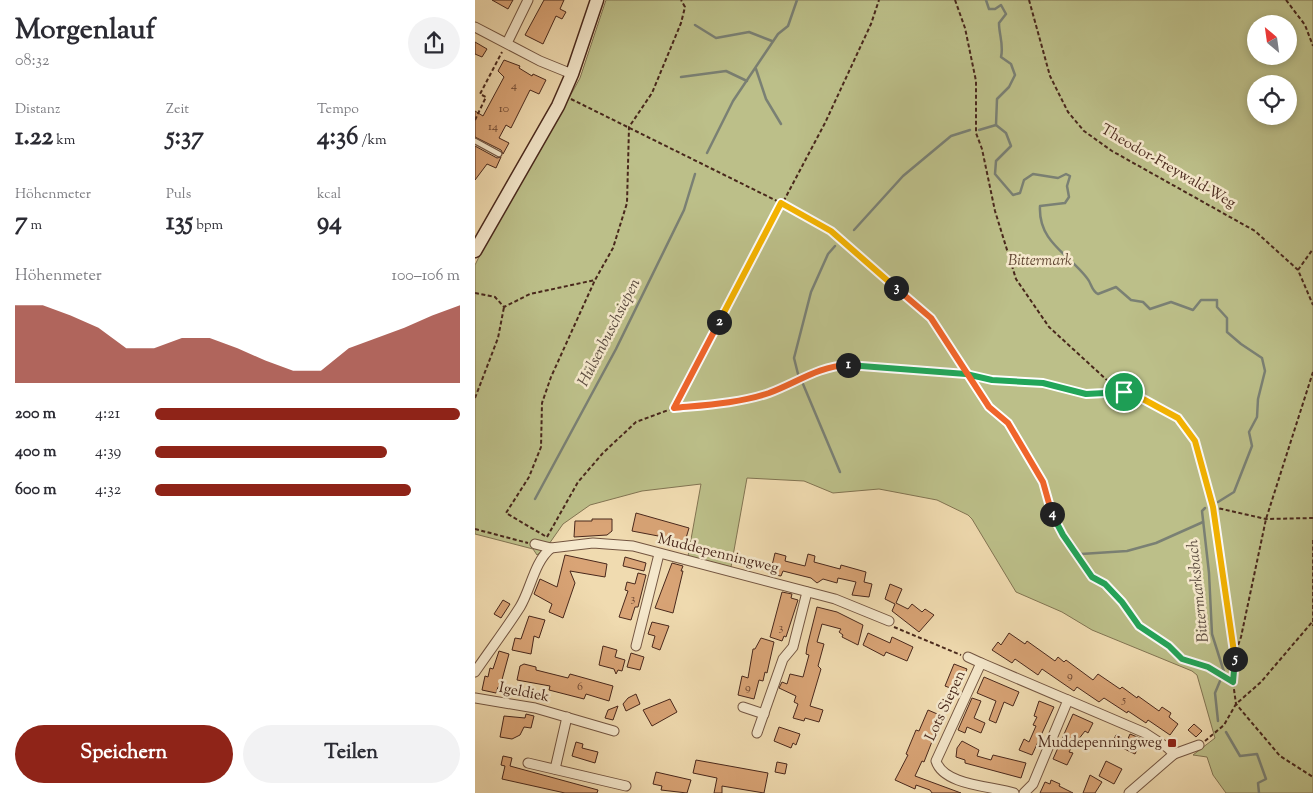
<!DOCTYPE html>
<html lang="de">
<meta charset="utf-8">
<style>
body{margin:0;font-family:"Sorts Mill Goudy",serif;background:#f2f2f3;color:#2b2b33;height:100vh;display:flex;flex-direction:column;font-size:19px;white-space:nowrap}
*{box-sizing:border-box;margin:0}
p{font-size:16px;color:#7c7c81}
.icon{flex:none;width:28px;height:28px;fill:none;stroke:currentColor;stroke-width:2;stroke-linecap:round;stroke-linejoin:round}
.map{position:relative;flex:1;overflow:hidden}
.panel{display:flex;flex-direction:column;background:#fff;width:475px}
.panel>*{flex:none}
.needle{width:32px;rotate:331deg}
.tools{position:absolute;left:772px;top:15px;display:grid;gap:10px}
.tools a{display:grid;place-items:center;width:50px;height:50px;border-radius:50%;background:#fff;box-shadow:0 2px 8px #0003;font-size:25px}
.pin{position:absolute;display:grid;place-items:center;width:42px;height:42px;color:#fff;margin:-21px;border:2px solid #fff;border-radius:50%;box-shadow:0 1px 5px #0007}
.km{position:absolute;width:25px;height:25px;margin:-12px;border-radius:50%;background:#222;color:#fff;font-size:14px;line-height:25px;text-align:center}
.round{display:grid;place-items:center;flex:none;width:52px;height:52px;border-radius:26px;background:#f2f2f3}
.overview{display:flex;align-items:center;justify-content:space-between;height:85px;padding:0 15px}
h1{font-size:28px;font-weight:700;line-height:38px}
.metrics{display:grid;grid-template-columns:repeat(3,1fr);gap:8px;height:85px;padding:5px 15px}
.metrics div{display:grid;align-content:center}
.metrics b{font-size:25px;font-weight:700}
.metrics small{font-size:14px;font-weight:400}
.metrics p{font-size:14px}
.chart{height:140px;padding:10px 15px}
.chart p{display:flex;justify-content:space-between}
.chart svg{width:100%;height:90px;margin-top:5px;fill:#8f2418;opacity:.7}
.cta{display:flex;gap:10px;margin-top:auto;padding:10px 15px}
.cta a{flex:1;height:58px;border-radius:30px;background:#8f2418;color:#fff;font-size:20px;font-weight:700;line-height:58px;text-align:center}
.cta a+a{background:#f2f2f3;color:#2b2b33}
ul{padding:0 15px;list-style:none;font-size:16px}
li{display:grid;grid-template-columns:80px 60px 1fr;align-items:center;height:38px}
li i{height:12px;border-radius:6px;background:#8f2418}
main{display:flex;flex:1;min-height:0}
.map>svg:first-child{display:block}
.green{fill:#bcbf89;stroke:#827452;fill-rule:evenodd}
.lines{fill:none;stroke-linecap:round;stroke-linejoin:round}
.stream{stroke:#7a8074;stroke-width:2.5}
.building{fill:#d9a476;stroke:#49281c}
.lane-casing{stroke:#735541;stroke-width:7}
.street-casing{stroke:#735541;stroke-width:11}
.secondary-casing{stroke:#49281c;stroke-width:15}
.path{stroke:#49281c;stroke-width:2;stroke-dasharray:4 2.5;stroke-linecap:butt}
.lane{stroke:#f5e8cc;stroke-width:4.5}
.street{stroke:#f5e8cc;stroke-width:9}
.secondary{stroke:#f5e8cc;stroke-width:12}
.split-1-casing{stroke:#fff;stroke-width:10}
.split-2-casing{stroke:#fff;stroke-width:10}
.split-3-casing{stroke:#fff;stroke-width:10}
.split-4-casing{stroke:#fff;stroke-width:10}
.split-5-casing{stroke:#fff;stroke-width:10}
.split-6-casing{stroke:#fff;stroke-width:10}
.split-1{stroke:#22a559;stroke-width:6}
.split-2{stroke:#f0652b;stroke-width:6}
.split-3{stroke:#f5b400;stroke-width:6}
.split-4{stroke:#f0652b;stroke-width:6}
.split-5{stroke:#22a559;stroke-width:6}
.split-6{stroke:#f5b400;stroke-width:6}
.poi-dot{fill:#8f2418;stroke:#f5e8cc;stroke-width:2}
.labels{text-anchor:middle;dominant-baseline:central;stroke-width:5;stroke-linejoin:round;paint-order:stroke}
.number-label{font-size:12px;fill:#6d4732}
.street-label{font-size:15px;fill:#49281c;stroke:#f5e8cc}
.park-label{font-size:15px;font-style:italic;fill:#604632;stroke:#f5e8cc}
.poi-label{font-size:15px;fill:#49281c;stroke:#f5e8cc;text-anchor:end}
.water-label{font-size:16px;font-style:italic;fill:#5d4d41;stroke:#f5e8cc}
</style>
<main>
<section class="panel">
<div class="overview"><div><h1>Morgenlauf</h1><p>08:32</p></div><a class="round"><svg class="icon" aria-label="share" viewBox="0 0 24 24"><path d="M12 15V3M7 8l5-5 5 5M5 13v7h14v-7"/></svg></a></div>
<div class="metrics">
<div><p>Distanz</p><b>1.22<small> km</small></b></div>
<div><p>Zeit</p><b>5:37</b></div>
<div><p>Tempo</p><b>4:36<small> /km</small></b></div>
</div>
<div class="metrics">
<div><p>Höhenmeter</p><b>7<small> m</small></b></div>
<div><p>Puls</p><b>135<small> bpm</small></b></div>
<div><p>kcal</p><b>94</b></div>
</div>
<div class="chart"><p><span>Höhenmeter</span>100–106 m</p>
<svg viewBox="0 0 160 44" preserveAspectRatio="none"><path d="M0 44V6L10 6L20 11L30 17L40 27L50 27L60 22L70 22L80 27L90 33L100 38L110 38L120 27L130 22L140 17L150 11L160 6V44z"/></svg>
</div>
<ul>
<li><b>200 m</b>4:21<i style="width:100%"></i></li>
<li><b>400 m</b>4:39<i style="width:76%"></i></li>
<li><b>600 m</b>4:32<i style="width:84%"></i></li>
</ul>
<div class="cta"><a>Speichern</a><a>Teilen</a></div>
</section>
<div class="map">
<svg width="838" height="793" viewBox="0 0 838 793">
<rect width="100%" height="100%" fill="#f0dbb0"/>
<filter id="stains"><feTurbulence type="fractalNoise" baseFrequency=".004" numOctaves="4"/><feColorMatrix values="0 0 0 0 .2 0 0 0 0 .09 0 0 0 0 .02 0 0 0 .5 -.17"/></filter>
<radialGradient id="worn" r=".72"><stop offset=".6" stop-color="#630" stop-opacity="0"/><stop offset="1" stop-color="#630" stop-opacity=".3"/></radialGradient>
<path class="green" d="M 131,0 L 838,0 L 838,793 L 751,793 L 738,775 L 732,757 L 718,755 L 740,738 L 722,675 L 717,671 L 617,630 L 587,612 L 541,592 L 497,519 L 493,515 L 462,500 L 404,489 L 358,493 L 329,481 L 272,478 L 256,567 L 213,556 L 226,484 L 167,491 L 115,505 L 88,524 L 74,544 L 62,555 L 58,549 L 0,534 L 0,265 L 26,212 L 66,149 L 105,78 ZM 781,24 L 814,24 L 814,56 L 781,56 ZM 781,84 L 814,84 L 814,116 L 781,116 Z"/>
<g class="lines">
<g class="stream">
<path d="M 511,0 L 514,9 L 520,9 L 526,5 L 531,14 L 524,23 C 524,35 529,45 526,57 L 536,64 L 540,75 L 534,87 L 522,99 L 521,125 L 531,133 L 536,146 L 521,161 L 520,174 L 538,195 L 545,193 L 549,180 L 558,174 L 583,178 L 591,174 L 595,176 L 592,186 L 594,197 L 590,203 L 565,206 C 563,242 594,254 612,278 C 617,284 616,290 623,294 L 641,287 L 656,300 L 668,302 L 675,309 L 696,302 L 718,310 L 726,300 L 742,300 L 742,307 L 752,318 L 752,332 L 766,344 L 787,358 L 790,371 L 783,399 L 782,417 L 774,432 L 777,446 L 759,492 L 743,502"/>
<path d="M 220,25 L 241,38 L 274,32 L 297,41"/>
<path d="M 281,69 L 291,99 L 306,124"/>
<path d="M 206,77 L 251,71 L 272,81"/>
<path d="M 504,130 L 521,125"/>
<path d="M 232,153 L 258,101 L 303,34 L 313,26 L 322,0"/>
<path d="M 379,230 L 428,176 L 476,136 L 495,130"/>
<path d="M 323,374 L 319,358 L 336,292 L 353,254 L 360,246"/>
<path d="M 328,384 L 365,472"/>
<path d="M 60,499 L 141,349 L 209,210 L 220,174"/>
<path d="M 730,508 L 727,511 L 734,573 L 737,634 L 749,672"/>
<path d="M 606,554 L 652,551 L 681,543 L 728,522"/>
<path d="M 743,721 L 740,693 L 745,681"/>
<path d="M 751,732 L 765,756 L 782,754 L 791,779 L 783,783 L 784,793"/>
</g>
</g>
<g class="building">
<path d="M 17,0 L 38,0 L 33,9 Z"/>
<path d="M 69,0 L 89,0 L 85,9 L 91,12 L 87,19 L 81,16 L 68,44 L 50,35 Z"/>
<path d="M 0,42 L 12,49 L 7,57 L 0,54 Z"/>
<path d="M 29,60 L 45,66 L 44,68 L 57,76 L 58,74 L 71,80 L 64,94 L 55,90 L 36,128 L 31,125 L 24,138 L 34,143 L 28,154 L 26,150 L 0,137 L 0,111 L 8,116 L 29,77 L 23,71 Z"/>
<path d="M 0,146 L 22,158 L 26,157 L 21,168 L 12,164 L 0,180 Z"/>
<path d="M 161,513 L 214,528 L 209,545 L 198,542 L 199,539 L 157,531 Z"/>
<path d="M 117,519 L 137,519 L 137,531 L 132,535 L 99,537 L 100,521 L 117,521 Z"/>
<path d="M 300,553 L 311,556 L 310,561 L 330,566 L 333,554 L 340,556 L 339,562 L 365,569 L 366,565 L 391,572 L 389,582 L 397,584 L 394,597 L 377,595 L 381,582 L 363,578 L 362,583 L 348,579 L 342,583 L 336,578 L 308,571 L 306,576 L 295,574 Z"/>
<path d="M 90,555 L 132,564 L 130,577 L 95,571 L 100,583 L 88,618 L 74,612 L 77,604 L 59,594 L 65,579 L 82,587 Z"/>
<path d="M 150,557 L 171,563 L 169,571 L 148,566 Z"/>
<path d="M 197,563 L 208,566 L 206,571 L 208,571 L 198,613 L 180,608 Z"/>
<path d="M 163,573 L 171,575 L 163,607 L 160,607 L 156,620 L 144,617 L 153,591 L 150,590 L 152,582 L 160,584 Z"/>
<path d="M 415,584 L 427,589 L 421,603 L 433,609 L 437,604 L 447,612 L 450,609 L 459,615 L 444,632 L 417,611 L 420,604 L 410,599 Z"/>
<path d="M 307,592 L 317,594 L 316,598 L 323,600 L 311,637 L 309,636 L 307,641 L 295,637 Z"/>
<path d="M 28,600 L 35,604 L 26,618 L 19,614 Z"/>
<path d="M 342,607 L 362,612 L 388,625 L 383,645 L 367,637 L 368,635 L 364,632 L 366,629 L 347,624 L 342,642 L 349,644 L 343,666 L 346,669 L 335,706 L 348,710 L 344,722 L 330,718 L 329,721 L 318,718 L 323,704 L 319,702 L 321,696 L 304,688 L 307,682 L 312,684 L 315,674 L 328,677 L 334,655 L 331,654 L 332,647 Z"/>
<path d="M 54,616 L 70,620 L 64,638 L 59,636 L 56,654 L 37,650 L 40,638 L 46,639 Z"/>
<path d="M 177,622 L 194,626 L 185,650 L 177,647 L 180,636 L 173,634 Z"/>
<path d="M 393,633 L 415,643 L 417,637 L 438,647 L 432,661 L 411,652 L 409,656 L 388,645 Z"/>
<path d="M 534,633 L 550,644 L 552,641 L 580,661 L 583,657 L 589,662 L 591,660 L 618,680 L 623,674 L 645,689 L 647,687 L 662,698 L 663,696 L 684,711 L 687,707 L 696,713 L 694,717 L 703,724 L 695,735 L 673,720 L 671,723 L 653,711 L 652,713 L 629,698 L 624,702 L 602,687 L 599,691 L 567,669 L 563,675 L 540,659 L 537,663 L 517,650 L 523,642 L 526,645 Z"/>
<path d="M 286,638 L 299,642 L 292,673 L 290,672 L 288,681 L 284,680 L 279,699 L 263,695 L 267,676 L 273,678 L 278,649 L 280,649 Z"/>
<path d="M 128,646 L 142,650 L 140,657 L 150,660 L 147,671 L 143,670 L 141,674 L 139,669 L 124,665 Z"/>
<path d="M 24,651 L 34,654 L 25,687 L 23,687 L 21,693 L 7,690 L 10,676 L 13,677 L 15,668 L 18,669 Z"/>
<path d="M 156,653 L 169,657 L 165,670 L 152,667 Z"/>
<path d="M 49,664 L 61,667 L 61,670 L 93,678 L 95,674 L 138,686 L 134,701 L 111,694 L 109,699 L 74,690 L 75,686 L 42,680 L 45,666 Z"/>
<path d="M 479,664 L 492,669 L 483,691 L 470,686 Z"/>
<path d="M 509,677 L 544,692 L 538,706 L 529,702 L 521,723 L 514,720 L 521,701 L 502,693 Z"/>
<path d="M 161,694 L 165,704 L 151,711 L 148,704 L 153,698 Z"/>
<path d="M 497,698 L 506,701 L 499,718 L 510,723 L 506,733 L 492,727 L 490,733 L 483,730 Z"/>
<path d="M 195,699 L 202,712 L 177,726 L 168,710 Z"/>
<path d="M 564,701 L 579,707 L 557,755 L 544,750 L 549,739 L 554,742 L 561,726 L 558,725 L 562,717 L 559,716 Z"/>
<path d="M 143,706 L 138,720 L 130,718 L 133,710 Z"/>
<path d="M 453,710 L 467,716 L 449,762 L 447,761 L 440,776 L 486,793 L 457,793 L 455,790 L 441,785 L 440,789 L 420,780 L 433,755 L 431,754 L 441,730 L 444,731 Z"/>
<path d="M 51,714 L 59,716 L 56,728 L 49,727 L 45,735 L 37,739 L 25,737 L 29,716 L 50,718 Z"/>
<path d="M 598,714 L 618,723 L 613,733 L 610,731 L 603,740 L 601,739 L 594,752 L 598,753 L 592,765 L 578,759 Z"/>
<path d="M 719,724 L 727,731 L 721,737 L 713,730 Z"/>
<path d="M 304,727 L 325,734 L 321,745 L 318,743 L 316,748 L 299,741 Z"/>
<path d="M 655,734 L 667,739 L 660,754 L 637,743 L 641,735 L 652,741 Z"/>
<path d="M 487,741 L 504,750 L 502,756 L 516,760 L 518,755 L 551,763 L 546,778 L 490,763 L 490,760 L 481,757 L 482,748 Z"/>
<path d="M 101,742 L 108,744 L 107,748 L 123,752 L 120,763 L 97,756 Z"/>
<path d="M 28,756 L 37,758 L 35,766 L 123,790 L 122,793 L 90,793 L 27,779 L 30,766 L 26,765 Z"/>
<path d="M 221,760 L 293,773 L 289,793 L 247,786 L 247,793 L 239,793 L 242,778 L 218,773 Z"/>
<path d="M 631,761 L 647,769 L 639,784 L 624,776 Z"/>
<path d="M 302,762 L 312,764 L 310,774 L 300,772 Z"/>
<path d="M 181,772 L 216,780 L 212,793 L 186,790 L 187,786 L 178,784 Z"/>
<path d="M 615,775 L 627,782 L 620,793 L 608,793 Z"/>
<path d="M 576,780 L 585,784 L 584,786 L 598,793 L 565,793 L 570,782 L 575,784 Z"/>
</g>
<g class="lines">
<defs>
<path id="lane" d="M 0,141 L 24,154"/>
<g id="street">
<path d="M 0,27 L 65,61 L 97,74"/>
<path d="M 32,43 L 53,0"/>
<path d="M 60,544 L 76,548 L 118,543 L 158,546 L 360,599 L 414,621"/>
<path d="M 161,646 L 184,554"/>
<path d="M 493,657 L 506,663"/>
<path d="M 0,672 C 15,650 31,629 45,607 C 56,589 59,562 76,548"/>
<path d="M 0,698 L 60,708 L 139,731"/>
<path d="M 268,707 L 289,714"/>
<path d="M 282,733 L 308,659 L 318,647 L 332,592"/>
<path d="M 53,763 L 151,786"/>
<path d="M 80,769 L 92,717"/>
<path d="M 539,793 C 518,786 469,786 461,761 L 506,663 L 670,733 L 693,748 L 699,754"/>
<path d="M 549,793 L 558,784 L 593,700"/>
<path d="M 654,793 L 699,754 L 724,745"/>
</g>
<path id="secondary" d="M 0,251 L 83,106 L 97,74 L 122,0"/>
</defs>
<use href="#lane" class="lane-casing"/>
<use href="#street" class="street-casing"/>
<use href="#secondary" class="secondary-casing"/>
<g class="path">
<path d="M 480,0 L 490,28 L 501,81 L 501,133 L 507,149 L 520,211 L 541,279 L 574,327 L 634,382 L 649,392 L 692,411 L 703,418 L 712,428 L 720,441 L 738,507 L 754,634 L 760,652 L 758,682 L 761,704 L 805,756 L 838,777"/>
<path d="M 554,0 L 575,76 L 593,112 L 609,131 L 637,151 L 780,231 L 823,270 L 838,305"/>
<path d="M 811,0 L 830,25 L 838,46"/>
<path d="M 96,99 L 306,203 L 356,231 L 456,318 L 491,374 L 517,380 L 575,384 L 611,394 L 649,392"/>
<path d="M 0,120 L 11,97 L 5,94 L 27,52"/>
<path d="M 823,270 L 838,249"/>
<path d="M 0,293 L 20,297 L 29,307 L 55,294 L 120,280"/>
<path d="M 0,398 L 23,338 L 29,307"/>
<path d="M 199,408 L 350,123 L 396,24 L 404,0"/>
<path d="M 738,507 L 791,519 L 838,518"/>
<path d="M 0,529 L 53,543"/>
<path d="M 70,536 L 31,513 L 54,477 L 66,447 L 67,403 L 76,377 L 120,280 L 138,248 L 152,203 L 154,127 L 177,93 L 206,23 L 210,7 L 206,0"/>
<path d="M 72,537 L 103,482 L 128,453 L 161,422 L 199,408 L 293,393 L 355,366 L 382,365 L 491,374 L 514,407 L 533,423 L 546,443 L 567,482 L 577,514 L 588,535 L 617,577 L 630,585 L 647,602 L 664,626 L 694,646 L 707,659 L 733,667 L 758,682"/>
<path d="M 838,540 L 838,626"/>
<path d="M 419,627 L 486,655"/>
<path d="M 761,651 L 766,637 L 791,519 L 838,372"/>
<path d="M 730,741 L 749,725 L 761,704 L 786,682 L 838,621"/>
</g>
<use href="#lane" class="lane"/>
<use href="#street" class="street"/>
<use href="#secondary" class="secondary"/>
</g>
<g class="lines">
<defs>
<path id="split-1" d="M 373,365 L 491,374 L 517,380 L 568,383 L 611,394 L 649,392"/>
<path id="split-2" d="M 244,322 L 199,408 C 230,405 265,403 294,393 C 321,383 344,366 373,365"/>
<path id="split-3" d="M 244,322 L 306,203 L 356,231 L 421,288"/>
<path id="split-4" d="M 421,288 L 456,318 L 514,407 L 533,423 L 568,482 L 577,514"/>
<path id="split-5" d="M 577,514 L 588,535 L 617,577 L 630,584 L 647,602 L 664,626 L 694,646 L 707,659 L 733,667 L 758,682 L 760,659"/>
<path id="split-6" d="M 649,392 L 668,399 L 703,418 L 720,441 L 738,507 L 760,659"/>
</defs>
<use href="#split-1" class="split-1-casing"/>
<use href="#split-2" class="split-2-casing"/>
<use href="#split-3" class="split-3-casing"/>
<use href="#split-4" class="split-4-casing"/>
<use href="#split-5" class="split-5-casing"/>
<use href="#split-6" class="split-6-casing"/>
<use href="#split-1" class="split-1"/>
<use href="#split-2" class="split-2"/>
<use href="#split-3" class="split-3"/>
<use href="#split-4" class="split-4"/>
<use href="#split-5" class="split-5"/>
<use href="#split-6" class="split-6"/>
</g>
<rect class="poi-dot" x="692" y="738" width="10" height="10" rx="2.5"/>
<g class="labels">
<g class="number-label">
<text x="39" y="86">4</text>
<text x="29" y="109">10</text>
<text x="18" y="127">14</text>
<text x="158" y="599">3</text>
<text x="306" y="628">3</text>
<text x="595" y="676">9</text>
<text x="105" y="687">6</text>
<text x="273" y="688">9</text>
<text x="649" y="700">5</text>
</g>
<g class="street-label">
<text transform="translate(693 167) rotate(30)">Theodor-Freywald-Weg</text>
<text transform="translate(243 554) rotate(14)">Muddepenningweg</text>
<text transform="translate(49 693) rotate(11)">Igeldiek</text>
<text transform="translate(471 706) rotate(-65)">Lots Siepen</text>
</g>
<g class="park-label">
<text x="565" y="261">Bittermark</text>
</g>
<g class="poi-label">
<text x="687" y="743">Muddepenningweg</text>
</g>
<g class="water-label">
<text transform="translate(135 333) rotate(-63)">Hülsenbuschsiepen</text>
<text transform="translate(724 591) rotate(-96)">Bittermarksbach</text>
</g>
</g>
<rect width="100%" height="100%" filter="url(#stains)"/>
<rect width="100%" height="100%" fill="url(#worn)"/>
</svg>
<div class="tools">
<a><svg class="needle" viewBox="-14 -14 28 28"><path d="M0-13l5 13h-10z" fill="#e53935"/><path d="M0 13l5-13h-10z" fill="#7c7c81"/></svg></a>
<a><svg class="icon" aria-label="locate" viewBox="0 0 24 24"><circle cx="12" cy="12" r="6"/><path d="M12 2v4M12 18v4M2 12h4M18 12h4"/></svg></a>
</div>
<div class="pin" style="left:649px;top:392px;background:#1e9e55"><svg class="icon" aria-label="arrive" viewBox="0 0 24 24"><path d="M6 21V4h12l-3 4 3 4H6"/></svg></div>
<b class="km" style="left:373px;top:365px">1</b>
<b class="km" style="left:244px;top:322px">2</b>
<b class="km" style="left:421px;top:288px">3</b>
<b class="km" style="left:577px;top:514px">4</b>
<b class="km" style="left:760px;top:659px">5</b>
</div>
</main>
